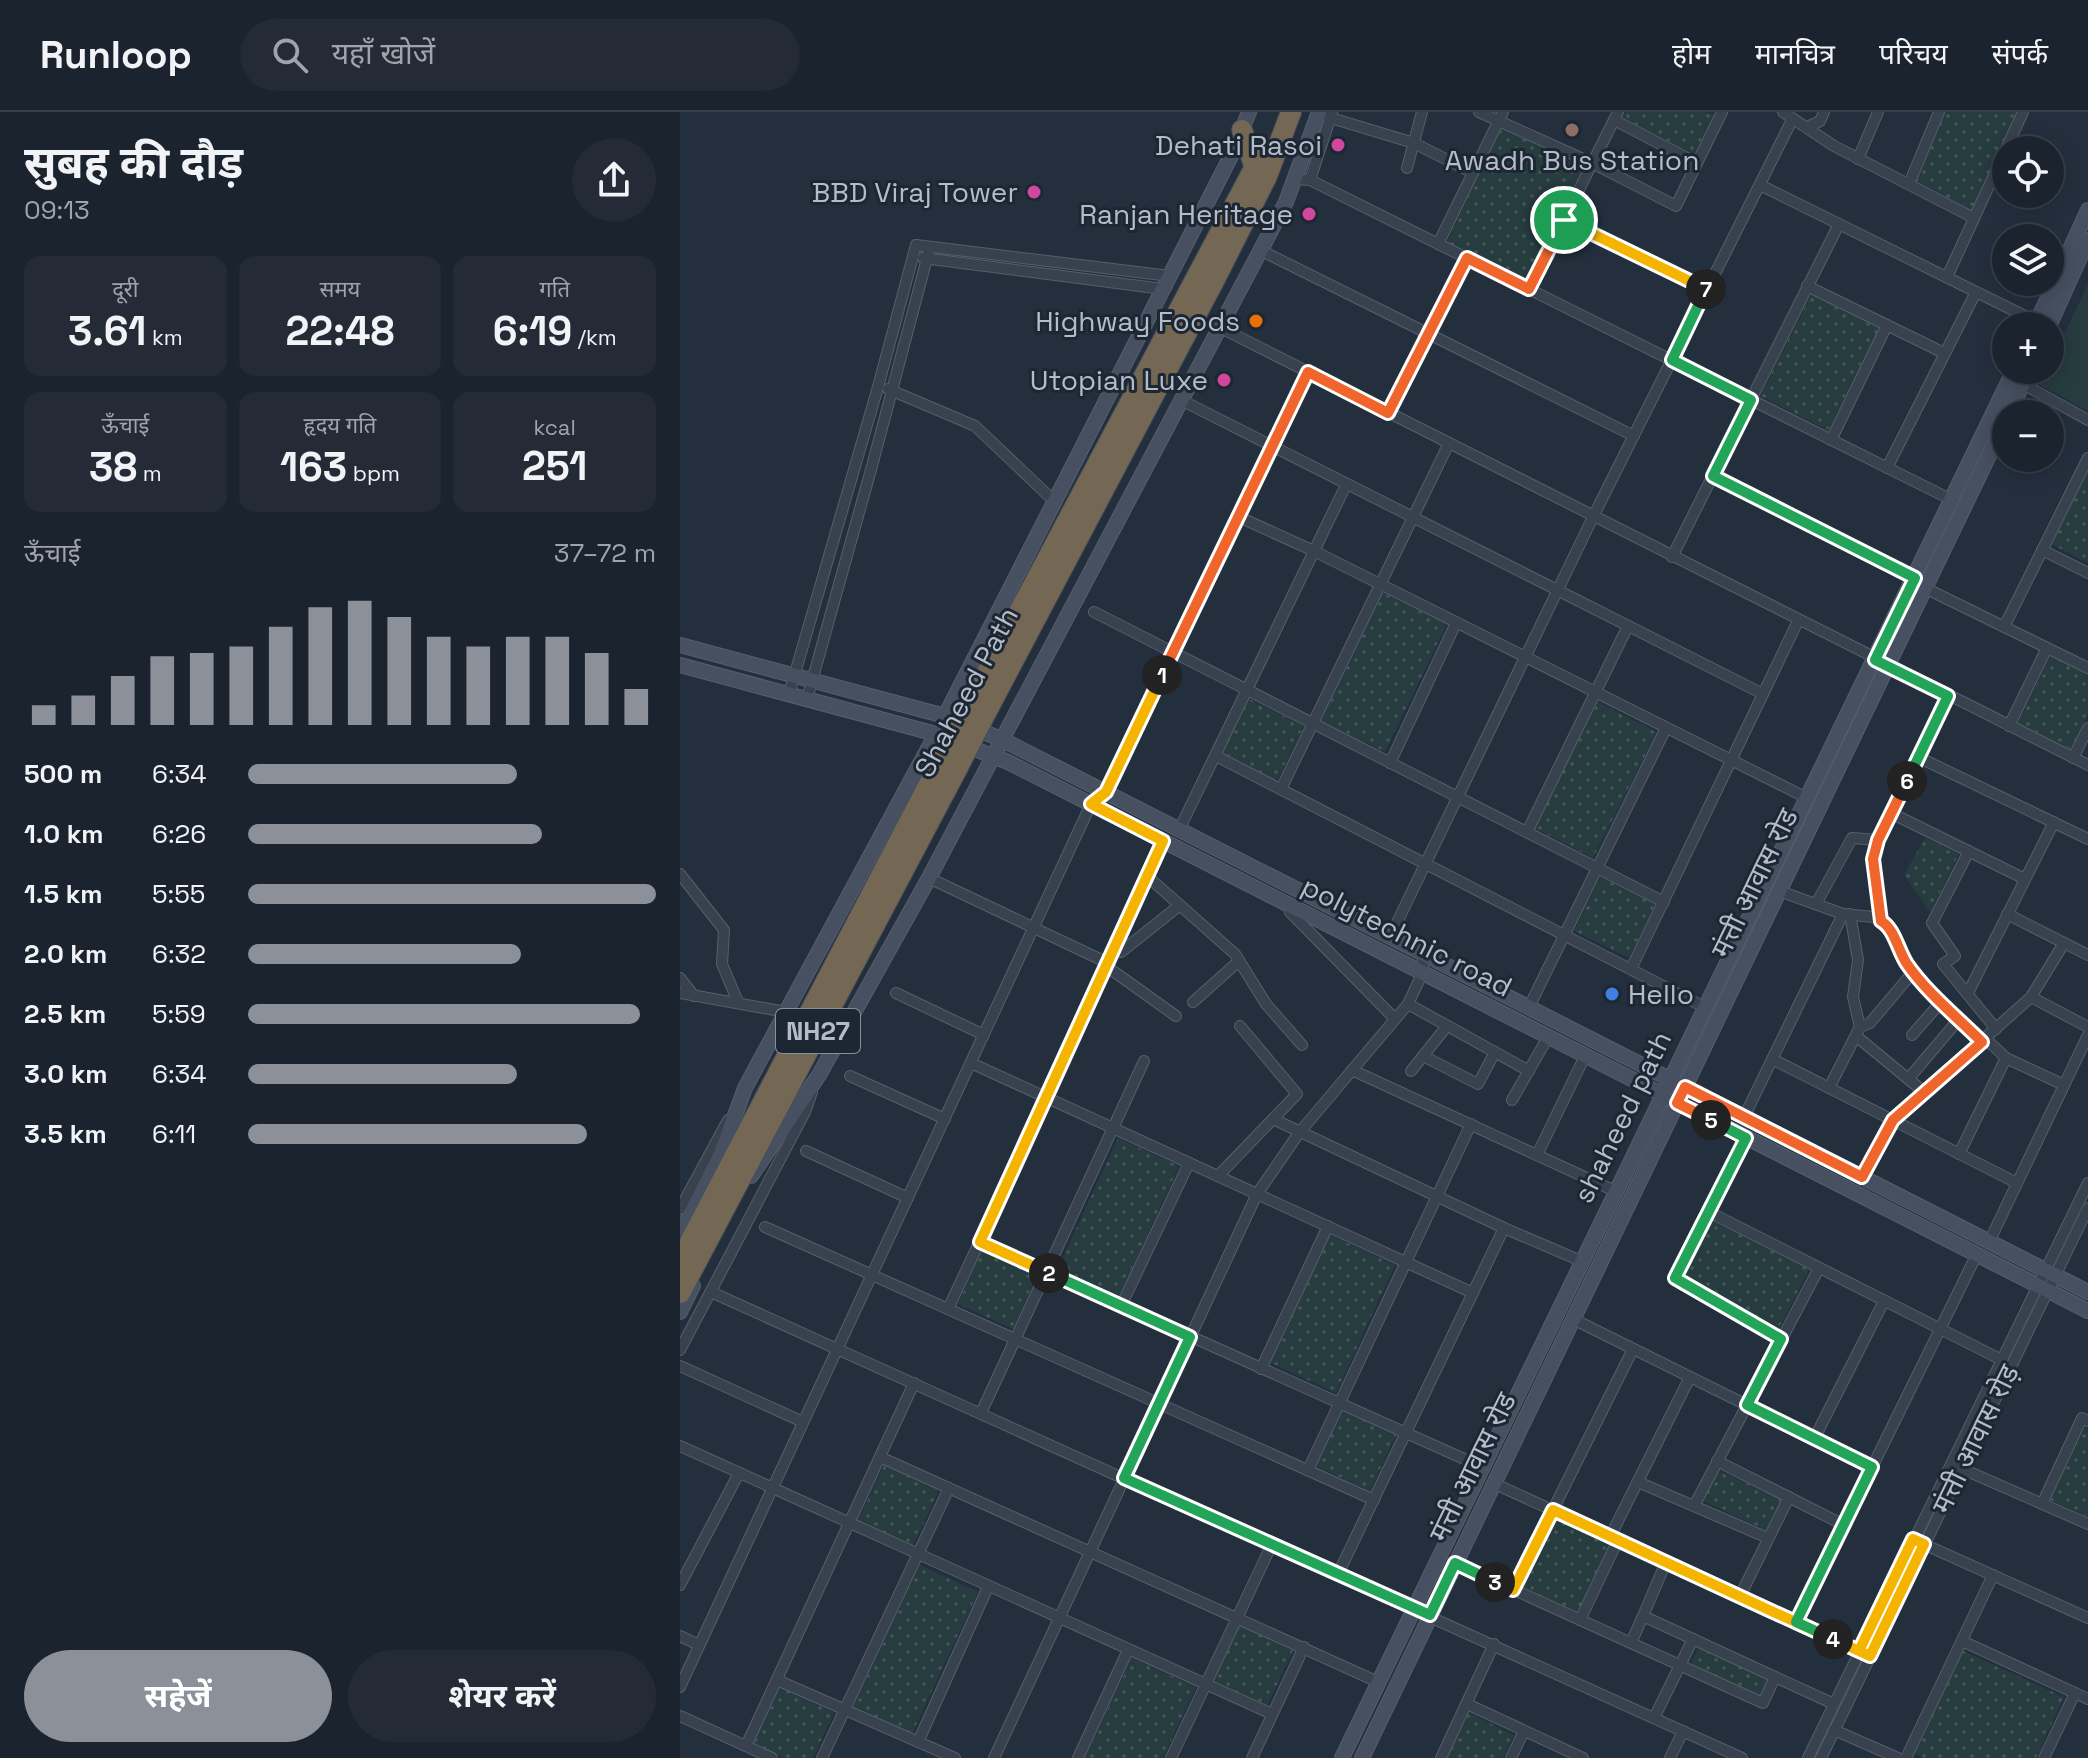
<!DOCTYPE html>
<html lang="hi">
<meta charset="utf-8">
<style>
body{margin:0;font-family:"Space Grotesk","Noto Sans Devanagari",sans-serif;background:#242b36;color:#f1f3f6;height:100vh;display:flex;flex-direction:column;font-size:30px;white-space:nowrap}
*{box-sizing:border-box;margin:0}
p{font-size:26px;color:#a0a4aa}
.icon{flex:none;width:44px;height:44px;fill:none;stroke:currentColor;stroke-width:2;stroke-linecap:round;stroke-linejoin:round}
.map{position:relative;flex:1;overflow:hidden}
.side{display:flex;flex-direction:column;background:#1b232e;width:680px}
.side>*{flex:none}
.fabs{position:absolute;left:1312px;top:24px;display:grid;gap:16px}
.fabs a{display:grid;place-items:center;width:72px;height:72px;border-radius:50%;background:#1b232e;box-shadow:0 4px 20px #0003,0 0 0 2px #39404a;font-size:40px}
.pin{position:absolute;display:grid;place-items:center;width:68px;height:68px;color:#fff;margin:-34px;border:4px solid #fff;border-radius:50%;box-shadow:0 2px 8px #0007}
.km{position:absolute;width:40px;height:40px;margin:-20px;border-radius:50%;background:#222;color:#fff;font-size:22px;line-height:40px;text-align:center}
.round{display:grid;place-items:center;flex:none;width:84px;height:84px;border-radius:42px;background:#242b36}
.headline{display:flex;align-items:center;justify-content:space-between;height:136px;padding:0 24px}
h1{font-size:44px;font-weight:700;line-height:60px}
.metrics{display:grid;grid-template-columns:repeat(3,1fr);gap:12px;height:136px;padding:8px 24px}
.metrics div{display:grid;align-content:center;border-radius:16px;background:#242b36;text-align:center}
.metrics b{font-size:40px;font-weight:700}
.metrics small{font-size:22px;font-weight:400}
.metrics p{font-size:22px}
.chart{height:224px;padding:16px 24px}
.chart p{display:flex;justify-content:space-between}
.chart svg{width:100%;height:144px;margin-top:8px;stroke:#8c9099;stroke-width:6}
.button{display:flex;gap:16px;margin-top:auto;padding:16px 24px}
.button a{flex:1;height:92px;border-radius:48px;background:#8c9099;color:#fff;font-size:32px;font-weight:700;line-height:92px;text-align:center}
.button a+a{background:#242b36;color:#f1f3f6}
ul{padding:0 24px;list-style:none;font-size:26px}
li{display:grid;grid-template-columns:128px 96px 1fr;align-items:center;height:60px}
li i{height:20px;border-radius:10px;background:#8c9099}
header{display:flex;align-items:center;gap:48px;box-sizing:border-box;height:112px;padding:0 40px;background:#1b232e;border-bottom:2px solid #39404a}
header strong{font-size:38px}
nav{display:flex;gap:44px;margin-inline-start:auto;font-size:28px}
.search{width:560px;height:72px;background:#242b36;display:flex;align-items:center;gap:20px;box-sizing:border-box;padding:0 28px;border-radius:44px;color:#a0a4aa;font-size:30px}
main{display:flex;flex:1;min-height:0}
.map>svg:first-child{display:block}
.park{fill:url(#park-dots)}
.garden{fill:#263c3f}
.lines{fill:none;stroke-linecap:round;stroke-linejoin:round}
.street-casing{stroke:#565f6c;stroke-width:12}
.secondary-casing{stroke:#565f6c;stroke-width:16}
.highway-casing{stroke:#434c59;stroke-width:22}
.street{stroke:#38414e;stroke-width:10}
.secondary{stroke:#465061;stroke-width:14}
.highway{stroke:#746855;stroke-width:20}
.highway-bridge-casing{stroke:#434c59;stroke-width:22;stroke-linecap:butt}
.highway-bridge{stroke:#746855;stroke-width:20}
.split-1-casing{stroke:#fff;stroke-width:16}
.split-2-casing{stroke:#fff;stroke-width:16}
.split-3-casing{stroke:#fff;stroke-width:16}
.split-4-casing{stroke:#fff;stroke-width:16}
.split-5-casing{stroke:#fff;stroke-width:16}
.split-6-casing{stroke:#fff;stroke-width:16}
.split-7-casing{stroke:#fff;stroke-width:16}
.split-8-casing{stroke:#fff;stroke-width:16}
.split-1{stroke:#f0652b;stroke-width:10}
.split-2{stroke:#f5b400;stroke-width:10}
.split-3{stroke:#22a559;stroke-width:10}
.split-4{stroke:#f5b400;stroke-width:10}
.split-5{stroke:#22a559;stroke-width:10}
.split-6{stroke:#f0652b;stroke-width:10}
.split-7{stroke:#22a559;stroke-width:10}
.split-8{stroke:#f5b400;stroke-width:10}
.education-dot{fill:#8d6e63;stroke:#1d2633;stroke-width:3}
.hotel-dot{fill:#d1479c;stroke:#1d2633;stroke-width:3}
.food-dot{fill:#e8710a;stroke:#1d2633;stroke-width:3}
.shop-dot{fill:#3f7fe0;stroke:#1d2633;stroke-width:3}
.labels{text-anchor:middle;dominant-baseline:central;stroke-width:6;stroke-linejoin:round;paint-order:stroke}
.shield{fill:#1d2633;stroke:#878f9c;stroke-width:2}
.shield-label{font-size:26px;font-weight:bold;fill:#b4bcc9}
.poi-label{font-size:28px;fill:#b4bcc9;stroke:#1d2633;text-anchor:end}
.street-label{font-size:28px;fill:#b4bcc9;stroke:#1d2633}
</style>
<header>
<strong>Runloop</strong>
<div class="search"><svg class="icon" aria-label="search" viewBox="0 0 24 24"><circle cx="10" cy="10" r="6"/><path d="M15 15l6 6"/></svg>यहाँ खोजें</div>
<nav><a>होम</a><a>मानचित्र</a><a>परिचय</a><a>संपर्क</a></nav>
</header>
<main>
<section class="side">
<div class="headline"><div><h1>सुबह की दौड़</h1><p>09:13</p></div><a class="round"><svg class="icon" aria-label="share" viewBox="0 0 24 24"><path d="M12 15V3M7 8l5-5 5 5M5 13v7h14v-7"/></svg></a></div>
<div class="metrics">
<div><p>दूरी</p><b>3.61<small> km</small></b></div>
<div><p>समय</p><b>22:48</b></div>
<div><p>गति</p><b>6:19<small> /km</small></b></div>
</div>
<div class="metrics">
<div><p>ऊँचाई</p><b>38<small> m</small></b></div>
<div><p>हृदय गति</p><b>163<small> bpm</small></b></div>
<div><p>kcal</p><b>251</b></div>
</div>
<div class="chart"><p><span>ऊँचाई</span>37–72 m</p>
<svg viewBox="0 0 160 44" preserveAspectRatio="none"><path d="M5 44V38M15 44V35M25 44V29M35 44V23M45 44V22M55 44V20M65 44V14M75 44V8M85 44V6M95 44V11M105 44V17M115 44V20M125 44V17M135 44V17M145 44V22M155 44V33"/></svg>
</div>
<ul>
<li><b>500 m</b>6:34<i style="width:66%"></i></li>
<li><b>1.0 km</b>6:26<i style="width:72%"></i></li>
<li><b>1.5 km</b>5:55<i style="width:100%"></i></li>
<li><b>2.0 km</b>6:32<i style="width:67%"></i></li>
<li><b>2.5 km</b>5:59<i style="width:96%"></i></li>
<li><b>3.0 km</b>6:34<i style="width:66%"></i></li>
<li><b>3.5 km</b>6:11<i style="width:83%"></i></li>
</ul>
<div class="button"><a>सहेजें</a><a>शेयर करें</a></div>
</section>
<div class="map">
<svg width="1408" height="1646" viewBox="0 0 1408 1646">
<defs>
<pattern id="park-dots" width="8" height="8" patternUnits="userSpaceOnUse" patternTransform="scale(2)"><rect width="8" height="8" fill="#263c3f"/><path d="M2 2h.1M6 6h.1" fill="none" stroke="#435659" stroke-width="1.8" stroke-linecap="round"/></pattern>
</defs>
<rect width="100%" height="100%" fill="#242f3e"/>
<g class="park">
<path d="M 945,0 L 1024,0 L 1034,2 L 1014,42 L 943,6 Z"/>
<path d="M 1265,0 L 1338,0 L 1292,98 L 1236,69 Z"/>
<path d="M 822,16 L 902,56 L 846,170 L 766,131 Z"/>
<path d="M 1131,183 L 1199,216 L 1148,318 L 1080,284 Z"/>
<path d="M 1408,358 L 1408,451 L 1371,432 Z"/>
<path d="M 703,481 L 767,512 L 705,640 L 641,609 Z"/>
<path d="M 1371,544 L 1408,563 L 1408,603 L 1391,637 L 1338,611 Z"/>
<path d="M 569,587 L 624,614 L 597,668 L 542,642 Z"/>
<path d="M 918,590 L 977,620 L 913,746 L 854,716 Z"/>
<path d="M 1245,726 L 1279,742 L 1250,800 L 1224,763 Z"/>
<path d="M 921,765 L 976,791 L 949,846 L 894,819 Z"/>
<path d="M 438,1026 L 499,1054 L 439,1184 L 378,1156 Z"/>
<path d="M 1032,1108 L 1130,1156 L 1098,1218 L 1004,1164 Z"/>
<path d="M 650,1123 L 715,1153 L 656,1281 L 591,1251 Z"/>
<path d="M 303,1137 L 358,1161 L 333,1217 L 278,1192 Z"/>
<path d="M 662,1297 L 716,1323 L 690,1379 L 636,1354 Z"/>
<path d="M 1405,1316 L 1408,1317 L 1408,1405 L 1370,1388 Z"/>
<path d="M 204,1353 L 259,1378 L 233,1434 L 178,1409 Z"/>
<path d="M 1038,1358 L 1101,1387 L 1086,1418 L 1023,1389 Z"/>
<path d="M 875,1405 L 931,1432 L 897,1503 L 841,1476 Z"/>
<path d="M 240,1453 L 298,1480 L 232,1622 L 173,1595 Z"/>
<path d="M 560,1512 L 614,1537 L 587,1594 L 533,1569 Z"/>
<path d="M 1019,1534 L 1089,1567 L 1080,1586 L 1010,1553 Z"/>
<path d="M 1283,1539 L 1384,1585 L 1356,1646 L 1243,1646 L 1235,1642 Z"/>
<path d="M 452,1546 L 516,1575 L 483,1646 L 405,1646 Z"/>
<path d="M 100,1575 L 154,1601 L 133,1646 L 104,1646 L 74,1632 Z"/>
<path d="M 789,1601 L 834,1623 L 823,1646 L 767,1646 Z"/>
</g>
<path class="garden" d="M 1408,172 L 1408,299 L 1360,273 L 1367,258 L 1370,258 L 1370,252 Z"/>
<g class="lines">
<defs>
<g id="street">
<path d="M 644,0 L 651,6 L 734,31 L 793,61"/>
<path d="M 799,0 L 912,51 L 996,94 L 1042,0"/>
<path d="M 1103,0 L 1154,34 L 1294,106"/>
<path d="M 934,8 L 1017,51"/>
<path d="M 1127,15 L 1140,9 L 1144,0"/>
<path d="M 1178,47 L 1198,0"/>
<path d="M 727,56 L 742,0"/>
<path d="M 614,67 L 630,68 L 1272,388"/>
<path d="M 630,68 L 652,1"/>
<path d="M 1229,72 L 1259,0"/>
<path d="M 1080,73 L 1357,210"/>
<path d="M 884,108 L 1027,177"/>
<path d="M 758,132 L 823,0"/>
<path d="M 580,138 L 954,324"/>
<path d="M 243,146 L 483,177"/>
<path d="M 1267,165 L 1343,0"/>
<path d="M 1127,174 L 1264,241"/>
<path d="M 849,177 L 938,0"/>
<path d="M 539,215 L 1408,653"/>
<path d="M 1343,272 L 1408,308"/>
<path d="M 208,277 L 295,314 L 374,389"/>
<path d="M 501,288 L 1083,582"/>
<path d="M 708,301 L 787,146"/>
<path d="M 1151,328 L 1207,213"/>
<path d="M 1207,356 L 1296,180"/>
<path d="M 1033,364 L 1235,466"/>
<path d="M 559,405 L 634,439 L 1127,686"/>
<path d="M 1362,438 L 1408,461"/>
<path d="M 992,445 L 1159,112"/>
<path d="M 1245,476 L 1408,556"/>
<path d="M 414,500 L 984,790"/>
<path d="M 1324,515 L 1408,346"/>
<path d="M 109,582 L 198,275 L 236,133 L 490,164"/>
<path d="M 127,587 L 192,354 L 250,135"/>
<path d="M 1329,614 L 1367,536"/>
<path d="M 536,644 L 1024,895"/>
<path d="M 1238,645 L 1408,727"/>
<path d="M 1393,646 L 1408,616"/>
<path d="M 710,651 L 776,511"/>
<path d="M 601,677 L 769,331"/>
<path d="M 1211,701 L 1345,767"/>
<path d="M 499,718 L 666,373"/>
<path d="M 847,720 L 948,514"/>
<path d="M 1198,728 L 1193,747 L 1201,809"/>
<path d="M 1289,739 L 1252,811 L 1275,844 L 1263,852 L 1316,917"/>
<path d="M 0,762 L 44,818 L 42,852 L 58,890"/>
<path d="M 467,764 L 555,842 L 586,892 L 622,933"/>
<path d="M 249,766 L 428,851"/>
<path d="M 1099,779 L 1163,802 L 1194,805 L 1207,812 L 1225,849 L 1240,869 L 1302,930"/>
<path d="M 1136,792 L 1172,726 L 1198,728 L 1268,584"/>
<path d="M 614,795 L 610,800 L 715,907"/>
<path d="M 1170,802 L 1178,848 L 1173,885 L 1180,915"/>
<path d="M 1327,802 L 1408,843"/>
<path d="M 710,825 L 913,405 L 1112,8"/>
<path d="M 434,837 L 441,840 L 500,793"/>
<path d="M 426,854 L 496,904"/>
<path d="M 951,857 L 1118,509"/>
<path d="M 0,866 L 14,884"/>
<path d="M 0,881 L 106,900"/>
<path d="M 216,881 L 304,923"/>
<path d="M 1288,881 L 1374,710"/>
<path d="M 1351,885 L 1408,915"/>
<path d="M 513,890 L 559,849"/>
<path d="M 728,892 L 849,959"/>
<path d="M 849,895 L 986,616"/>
<path d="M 1232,923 L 1261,890"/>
<path d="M 1176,924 L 1244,980"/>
<path d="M 1306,927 L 1326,946 L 1384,973"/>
<path d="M 743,944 L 798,972 L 815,940"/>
<path d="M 1092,947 L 1337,1071"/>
<path d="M 291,951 L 793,1181"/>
<path d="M 672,958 L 935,1079"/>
<path d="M 731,959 L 767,914"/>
<path d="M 170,964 L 265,1007"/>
<path d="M 1229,966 L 1279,907"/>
<path d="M 1149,976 L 1180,915 L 1190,911 L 1233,860"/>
<path d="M 832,988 L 868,925"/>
<path d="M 1064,1005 L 1163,802"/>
<path d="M 593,1007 L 824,1116 L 901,1149"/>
<path d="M 1066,1026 L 1029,1100 L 1320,1247"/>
<path d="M 126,1039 L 228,1086"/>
<path d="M 1279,1042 L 1326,946"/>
<path d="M 857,1043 L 905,944"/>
<path d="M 538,1064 L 617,982 L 560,914"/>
<path d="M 1182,1065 L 1213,1008 L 1351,885 L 1384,831"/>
<path d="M 0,1097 L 48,1008"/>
<path d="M 1029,1100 L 995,1166 L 1101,1227"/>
<path d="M 85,1115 L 694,1388"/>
<path d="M 300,1130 L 802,1355"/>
<path d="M 1309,1130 L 1408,923"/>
<path d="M 31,1180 L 1062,1646"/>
<path d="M 441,1194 L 509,1051"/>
<path d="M 268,1197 L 367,986 L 483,729"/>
<path d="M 893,1207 L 1192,1355"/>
<path d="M 0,1238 L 125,1000 L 132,980"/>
<path d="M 0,1254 L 123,1310"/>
<path d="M 581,1257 L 648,1114"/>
<path d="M 301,1301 L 464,949"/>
<path d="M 1134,1327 L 1204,1189"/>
<path d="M 0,1334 L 592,1602"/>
<path d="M 200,1345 L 698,1570"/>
<path d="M 1037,1349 L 1164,1413"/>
<path d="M 1278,1355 L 1408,1412"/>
<path d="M 628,1358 L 791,1012"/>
<path d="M 958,1370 L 1088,1426"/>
<path d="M 813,1371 L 1185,1541"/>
<path d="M 1362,1392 L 1402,1306 L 1408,1309"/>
<path d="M 1014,1394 L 1139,1156"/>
<path d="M 930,1425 L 1010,1265"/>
<path d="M 1239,1430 L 1408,1506"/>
<path d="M 775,1451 L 1083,1591 L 1095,1565 L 963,1504 L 951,1531"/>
<path d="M 658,1462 L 824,1116"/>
<path d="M 0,1473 L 59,1361"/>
<path d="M 833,1478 L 953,1237"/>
<path d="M 1060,1484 L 1109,1385"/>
<path d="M 963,1504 L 986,1450"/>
<path d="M 900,1508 L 938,1428"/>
<path d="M 1116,1510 L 1297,1142"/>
<path d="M 0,1524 L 19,1533"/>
<path d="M 1282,1529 L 1408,1587"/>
<path d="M 1095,1565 L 1154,1592"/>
<path d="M 97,1568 L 275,1646"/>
<path d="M 0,1575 L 411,692 L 426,680 L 628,260"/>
<path d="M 787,1592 L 903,1646"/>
<path d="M 0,1604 L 92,1646"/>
<path d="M 974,1606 L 1013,1527"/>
<path d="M 1154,1618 L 1218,1646"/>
<path d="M 238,1630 L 308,1475"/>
<path d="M 66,1634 L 234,1271"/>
<path d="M 142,1646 L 269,1376"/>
<path d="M 314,1646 L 577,1082 L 619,1021 L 728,892 L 742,862 L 744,842"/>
<path d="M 398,1646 L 448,1538"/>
<path d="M 491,1646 L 592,1432"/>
<path d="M 572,1646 L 624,1535"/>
<path d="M 761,1646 L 814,1532"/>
<path d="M 831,1646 L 844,1619"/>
<path d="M 990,1646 L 1003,1619"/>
<path d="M 1128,1646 L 1408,1071"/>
<path d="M 1141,1646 L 1408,1096"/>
<path d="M 1226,1646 L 1313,1463"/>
<path d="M 1364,1646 L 1395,1581"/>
</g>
<g id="secondary">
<path d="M 1355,214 L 1408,98"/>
<path d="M 1369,214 L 1408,128"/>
<path d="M 1329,302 L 1349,258"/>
<path d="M 0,533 L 265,604 L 323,628 L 1408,1180"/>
<path d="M 0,553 L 256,622 L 328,650 L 1408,1199"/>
<path d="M 265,604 L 553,40 L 569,0"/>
<path d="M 71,1064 L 139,963 L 249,766 L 606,90 L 639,0"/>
<path d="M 0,1123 L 41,1042 L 65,976 L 256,622"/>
<path d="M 0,1200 L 13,1174"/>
<path d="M 662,1646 L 1334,258"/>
<path d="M 682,1646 L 1326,308"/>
</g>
<g id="highway">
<path d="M 562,18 L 575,56"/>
<path d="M 294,585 L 577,51"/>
<path d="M 310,593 L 536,165 L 587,64 L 611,0"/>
<path d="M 0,1149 L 261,649"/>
<path d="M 0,1181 L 277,657"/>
</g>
</defs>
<use href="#street" class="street-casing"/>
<use href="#secondary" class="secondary-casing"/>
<use href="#highway" class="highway-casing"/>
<use href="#street" class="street"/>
<use href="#secondary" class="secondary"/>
<use href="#highway" class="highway"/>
<defs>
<g id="highway-bridge">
<path d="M 261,649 L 294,585"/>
<path d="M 277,657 L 310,593"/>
</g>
</defs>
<use href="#highway-bridge" class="highway-bridge-casing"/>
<use href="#highway-bridge" class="highway-bridge"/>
</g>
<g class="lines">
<defs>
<path id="split-1" d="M 482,563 L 628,260 L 708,301 L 787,146 L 849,177 L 884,108"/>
<path id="split-2" d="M 369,1161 L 300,1130 L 483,729 L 411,692 L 426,680 L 482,563"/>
<path id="split-3" d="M 369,1161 L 510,1225 L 444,1366 L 750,1503 L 775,1451 L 815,1470"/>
<path id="split-4" d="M 815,1470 L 833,1478 L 873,1398 C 978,1447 1084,1496 1190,1544 L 1244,1432 L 1233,1427 L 1179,1539 L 1153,1527"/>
<path id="split-5" d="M 1031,1008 L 1066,1026 L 995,1166 L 1101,1227 L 1067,1293 L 1192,1355 L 1116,1510 L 1153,1527"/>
<path id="split-6" d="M 1031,1008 L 997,991 L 1005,975 L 1182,1065 L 1213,1008 L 1302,930 C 1277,905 1247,881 1227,852 C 1218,839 1215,817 1201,809 L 1193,747 L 1198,728 L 1227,669"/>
<path id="split-7" d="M 1026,177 L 992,248 L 1071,288 L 1033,364 L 1235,466 L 1195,548 L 1268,584 L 1227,669"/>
<path id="split-8" d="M 884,108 L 1026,177"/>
</defs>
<use href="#split-1" class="split-1-casing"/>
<use href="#split-2" class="split-2-casing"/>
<use href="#split-3" class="split-3-casing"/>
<use href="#split-4" class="split-4-casing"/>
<use href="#split-5" class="split-5-casing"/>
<use href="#split-6" class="split-6-casing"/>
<use href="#split-7" class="split-7-casing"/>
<use href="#split-8" class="split-8-casing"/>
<use href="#split-1" class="split-1"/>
<use href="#split-2" class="split-2"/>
<use href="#split-3" class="split-3"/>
<use href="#split-4" class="split-4"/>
<use href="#split-5" class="split-5"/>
<use href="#split-6" class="split-6"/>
<use href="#split-7" class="split-7"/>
<use href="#split-8" class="split-8"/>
</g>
<circle class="education-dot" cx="892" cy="18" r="8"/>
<g class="hotel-dot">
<circle cx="658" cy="33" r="8"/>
<circle cx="354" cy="80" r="8"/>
<circle cx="629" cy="102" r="8"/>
<circle cx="544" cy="268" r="8"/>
</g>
<circle class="food-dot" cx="576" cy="209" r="8"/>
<circle class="shop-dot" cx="932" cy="882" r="8"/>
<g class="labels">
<rect class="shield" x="96" y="897" width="84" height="44" rx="6"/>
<g class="shield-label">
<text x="138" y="919">NH27</text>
</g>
<g class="poi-label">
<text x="642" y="33">Dehati Rasoi</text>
<text x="892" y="48" text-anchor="middle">Awadh Bus Station</text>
<text x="338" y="80">BBD Viraj Tower</text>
<text x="613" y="102">Ranjan Heritage</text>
<text x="560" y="209">Highway Foods</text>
<text x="528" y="268">Utopian Luxe</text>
<text x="948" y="882" text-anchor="start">Hello</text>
</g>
<g class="street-label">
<text transform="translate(286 580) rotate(-62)">Shaheed Path</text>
<text transform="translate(1074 771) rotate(-64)">मंत्ती आवास रोड</text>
<text transform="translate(727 824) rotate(27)">polytechnic road</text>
<text transform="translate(942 1005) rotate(-64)">shaheed path</text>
<text transform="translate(1295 1327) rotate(-64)">मंत्ती आवास रोड़</text>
<text transform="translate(792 1355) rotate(-64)">मंत्ती आवास रोड</text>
</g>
</g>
</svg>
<div class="fabs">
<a><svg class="icon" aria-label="locate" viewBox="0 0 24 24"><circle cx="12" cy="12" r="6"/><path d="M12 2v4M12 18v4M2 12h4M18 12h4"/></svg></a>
<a><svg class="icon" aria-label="layers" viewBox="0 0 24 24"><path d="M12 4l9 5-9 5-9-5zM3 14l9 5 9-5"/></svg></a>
<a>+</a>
<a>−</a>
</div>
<div class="pin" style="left:884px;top:108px;background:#1e9e55"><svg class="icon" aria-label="arrive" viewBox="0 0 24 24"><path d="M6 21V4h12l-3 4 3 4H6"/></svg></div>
<b class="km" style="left:482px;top:563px">1</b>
<b class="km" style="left:369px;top:1161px">2</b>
<b class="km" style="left:815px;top:1470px">3</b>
<b class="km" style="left:1153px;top:1527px">4</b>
<b class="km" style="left:1031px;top:1008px">5</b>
<b class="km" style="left:1227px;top:669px">6</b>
<b class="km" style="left:1026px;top:177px">7</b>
</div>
</main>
